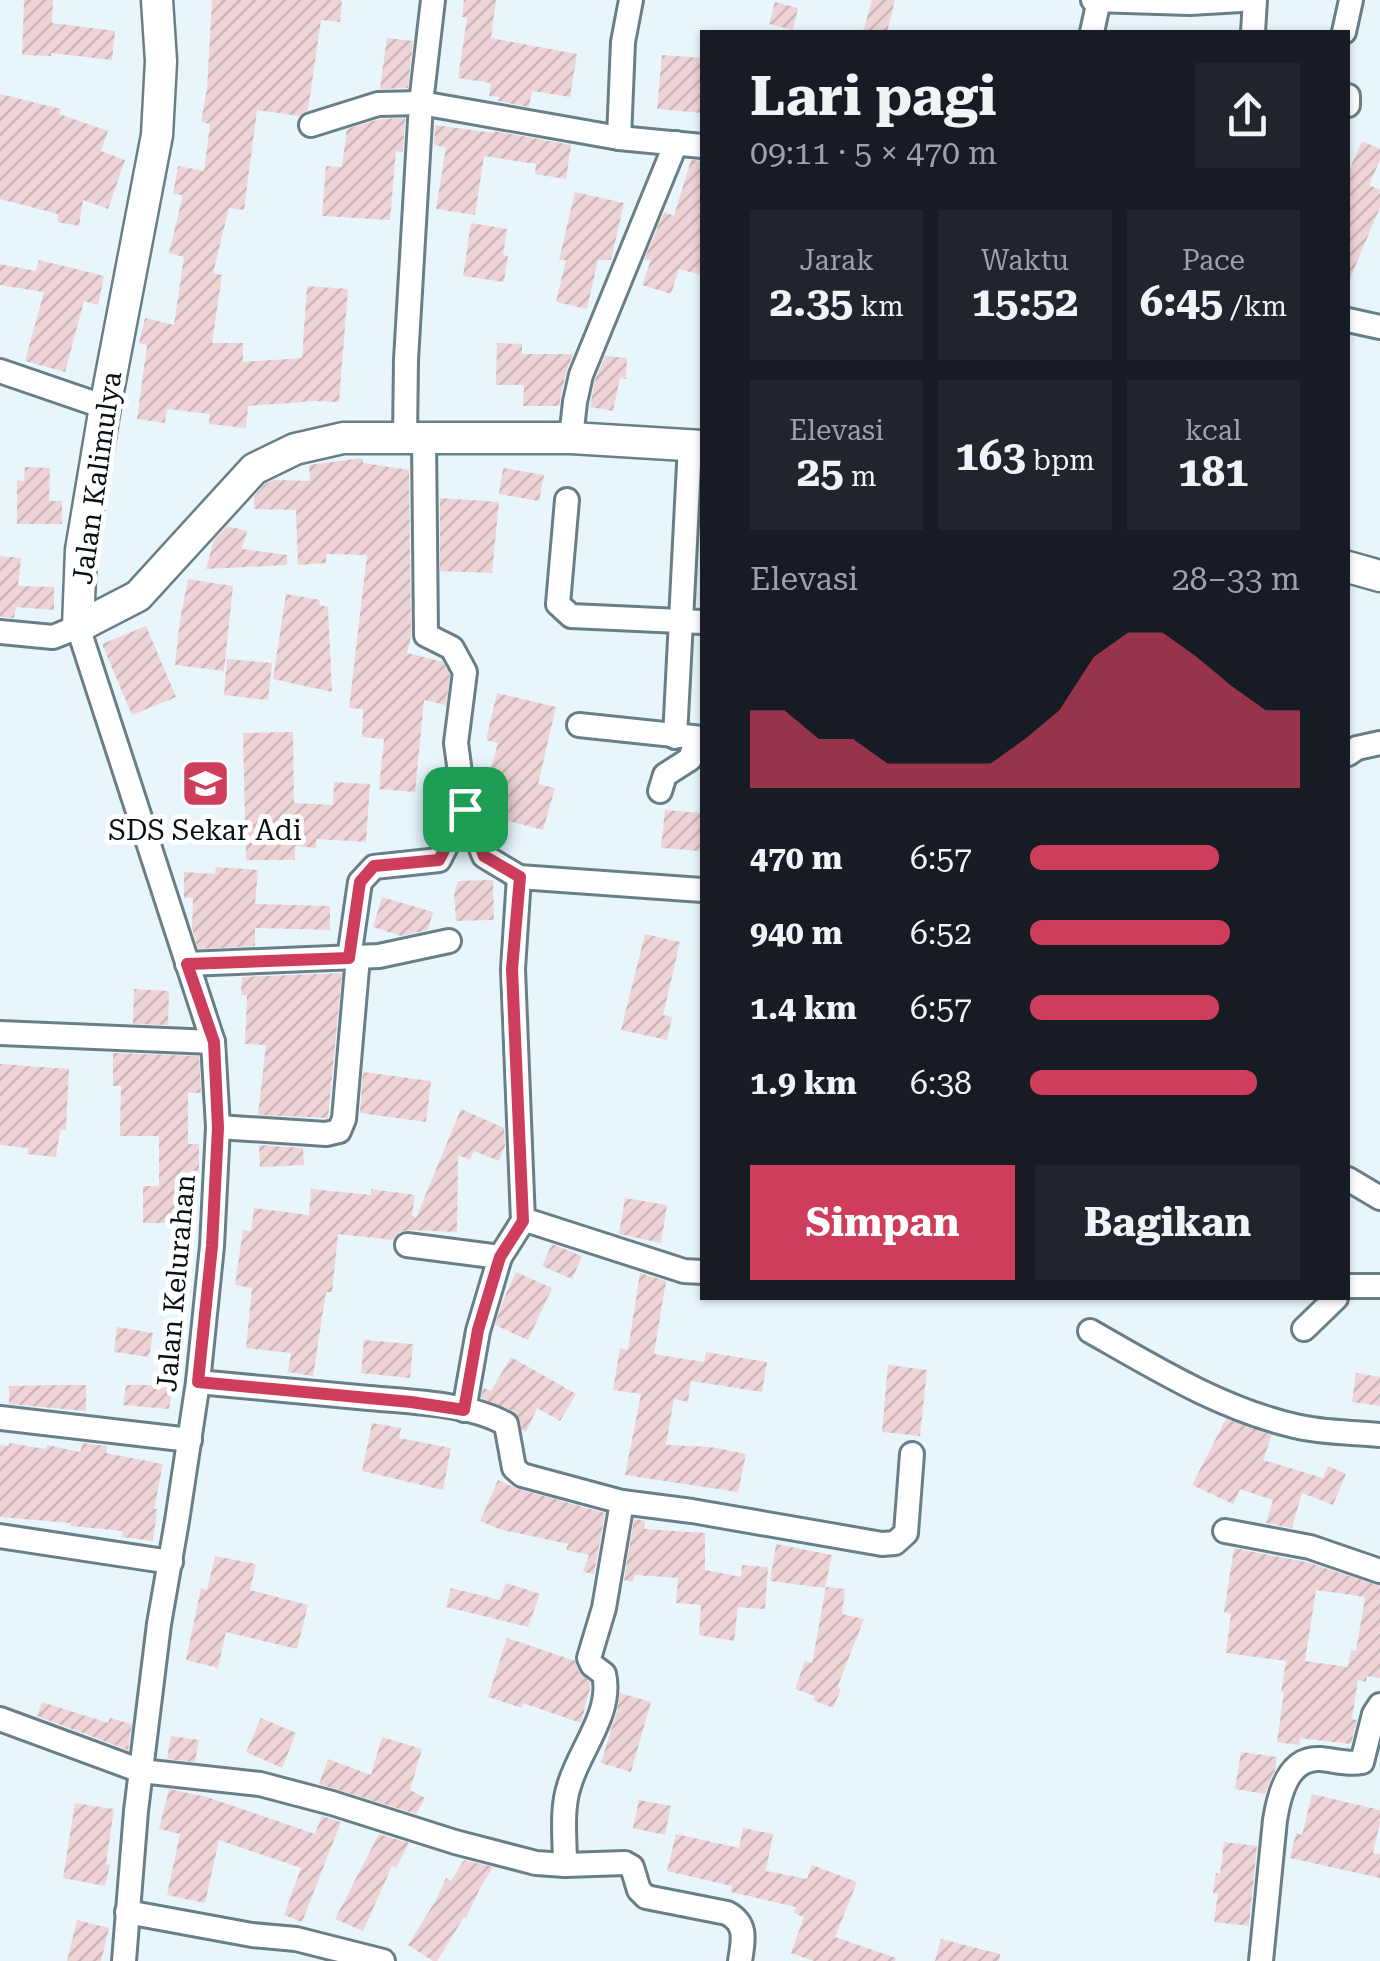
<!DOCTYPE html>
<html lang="id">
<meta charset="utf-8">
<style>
body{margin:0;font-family:"Roboto Serif",serif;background:#20242c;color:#f1f3f6;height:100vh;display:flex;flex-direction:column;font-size:38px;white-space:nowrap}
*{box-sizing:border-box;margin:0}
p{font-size:32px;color:#9ea1a6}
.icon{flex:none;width:55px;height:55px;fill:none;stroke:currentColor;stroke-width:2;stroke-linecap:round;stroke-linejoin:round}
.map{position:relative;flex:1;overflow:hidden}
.side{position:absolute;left:700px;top:30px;width:650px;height:1270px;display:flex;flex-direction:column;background:#171b24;border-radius:0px;box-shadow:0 2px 8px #0004}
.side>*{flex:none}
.pin{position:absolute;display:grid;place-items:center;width:85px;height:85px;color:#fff;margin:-42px;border-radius:20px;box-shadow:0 5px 15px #0006}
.round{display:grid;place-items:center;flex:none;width:105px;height:105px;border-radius:0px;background:#20242c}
.summary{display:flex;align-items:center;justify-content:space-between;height:170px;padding:0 50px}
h1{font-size:55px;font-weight:700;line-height:75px}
.metrics{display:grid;grid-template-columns:repeat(3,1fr);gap:15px;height:170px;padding:10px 50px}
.metrics div{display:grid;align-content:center;border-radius:0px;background:#20242c;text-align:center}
.metrics b{font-size:42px;font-weight:700}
.metrics small{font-size:28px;font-weight:400}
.metrics p{font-size:28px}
.chart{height:280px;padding:20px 50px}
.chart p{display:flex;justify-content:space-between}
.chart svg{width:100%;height:180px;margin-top:10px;fill:#ce3e5c;opacity:.7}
.primary-button{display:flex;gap:20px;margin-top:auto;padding:20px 50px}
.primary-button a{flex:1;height:115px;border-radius:0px;background:#ce3e5c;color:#fff;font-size:40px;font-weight:700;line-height:115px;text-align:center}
.primary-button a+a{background:#20242c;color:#f1f3f6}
ul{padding:0 50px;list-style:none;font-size:32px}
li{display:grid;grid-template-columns:160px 120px 1fr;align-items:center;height:75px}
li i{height:25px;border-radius:12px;background:#ce3e5c}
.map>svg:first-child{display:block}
.building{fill:url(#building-hatch);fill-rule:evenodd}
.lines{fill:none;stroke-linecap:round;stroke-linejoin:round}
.minor-casing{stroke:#697f88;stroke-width:28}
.tertiary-casing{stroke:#697f88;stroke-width:35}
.minor{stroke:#fff;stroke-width:22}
.tertiary{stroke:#fff;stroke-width:30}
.route-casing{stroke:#fff;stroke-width:20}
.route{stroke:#ce3e5c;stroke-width:12}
.labels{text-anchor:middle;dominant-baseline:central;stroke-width:10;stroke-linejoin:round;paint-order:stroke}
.street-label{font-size:28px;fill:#081014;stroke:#fff}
.poi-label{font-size:28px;fill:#081014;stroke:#fff}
</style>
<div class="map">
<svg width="1380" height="1961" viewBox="0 0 1380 1961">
<defs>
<pattern id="building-hatch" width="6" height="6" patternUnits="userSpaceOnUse" patternTransform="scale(2.5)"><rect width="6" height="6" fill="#eed4d6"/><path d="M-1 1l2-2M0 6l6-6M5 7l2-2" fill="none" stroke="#cbb5b7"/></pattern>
</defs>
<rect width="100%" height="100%" fill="#e8f6fc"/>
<g class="building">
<path d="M 24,0 L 53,0 L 52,23 L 115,31 L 112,60 L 51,53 L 51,56 L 22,55 Z"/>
<path d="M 212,0 L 342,0 L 340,22 L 321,20 L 308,110 L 299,116 L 257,110 L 244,210 L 229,208 L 213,273 L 222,275 L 212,343 L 243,343 L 243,362 L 302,358 L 307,286 L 348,289 L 339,402 L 315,401 L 248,406 L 246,428 L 209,424 L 210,414 L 167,409 L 165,423 L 137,419 L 147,345 L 139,343 L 145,318 L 174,325 L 184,257 L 169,253 L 183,195 L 173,194 L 178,166 L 204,171 L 210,124 L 201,122 L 207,89 Z"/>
<path d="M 464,0 L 496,0 L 491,38 L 577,54 L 570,97 L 532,91 L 529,107 L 498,101 L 499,97 L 489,96 L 491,83 L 458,78 L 467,18 L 462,17 Z"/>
<path d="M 872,0 L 895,0 L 887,32 L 863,32 Z"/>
<path d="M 775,2 L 798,8 L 793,30 L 769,24 Z"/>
<path d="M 387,38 L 413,41 L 408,88 L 380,89 Z"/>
<path d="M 662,55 L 702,58 L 702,113 L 657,109 Z"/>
<path d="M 0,94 L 61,109 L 59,114 L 108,131 L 101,151 L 125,160 L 108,209 L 83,200 L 79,226 L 57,222 L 58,214 L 0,199 Z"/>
<path d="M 405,118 L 403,152 L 396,151 L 390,220 L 322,216 L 326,166 L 342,167 L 347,129 L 380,119 Z"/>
<path d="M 435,125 L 494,133 L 494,131 L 571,145 L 566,179 L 535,174 L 536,164 L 484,156 L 475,215 L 436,209 L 446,147 L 434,145 Z"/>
<path d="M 1362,141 L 1380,149 L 1380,160 L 1369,185 L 1380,190 L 1380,207 L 1348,284 L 1348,173 Z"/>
<path d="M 691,160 L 702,161 L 702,275 L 679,269 L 671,294 L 642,285 L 651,260 L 644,260 L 664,212 L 674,216 Z"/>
<path d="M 575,192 L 624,203 L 611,260 L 598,260 L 587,309 L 556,302 L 566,260 L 559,260 Z"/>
<path d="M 471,223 L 507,229 L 503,255 L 508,256 L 504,282 L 463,276 Z"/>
<path d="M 39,260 L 104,276 L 98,305 L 84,301 L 65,372 L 25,361 L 44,292 L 0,285 L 0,264 L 36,271 Z"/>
<path d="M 497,343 L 522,344 L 522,354 L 573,354 L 566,372 L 559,406 L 523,406 L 524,385 L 496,385 Z"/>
<path d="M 605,356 L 627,358 L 626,379 L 620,378 L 613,411 L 590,407 L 595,380 Z"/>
<path d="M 362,458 L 363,463 L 409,470 L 411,636 L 407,653 L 443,662 L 450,675 L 446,705 L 424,700 L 415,792 L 379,789 L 384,739 L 362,737 L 363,709 L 349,708 L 367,555 L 326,554 L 326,563 L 298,565 L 296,510 L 254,509 L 254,497 L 265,484 L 274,480 L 310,481 L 309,465 Z"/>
<path d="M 25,467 L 50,468 L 49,501 L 62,501 L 62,524 L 17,524 L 17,480 L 24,481 Z"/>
<path d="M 503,468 L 544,475 L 539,501 L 499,494 Z"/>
<path d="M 440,498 L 499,502 L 492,573 L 440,571 Z"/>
<path d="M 227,526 L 247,531 L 242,549 L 287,555 L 287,565 L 206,569 L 214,540 Z"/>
<path d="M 0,556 L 21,558 L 18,586 L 54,587 L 54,610 L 16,607 L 14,618 L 0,617 Z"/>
<path d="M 188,579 L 233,586 L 224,671 L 175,665 L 180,620 Z"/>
<path d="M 286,594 L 320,600 L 319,605 L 328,607 L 332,692 L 273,679 Z"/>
<path d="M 146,626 L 176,697 L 132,715 L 102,644 Z"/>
<path d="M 227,659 L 272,663 L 268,700 L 224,695 Z"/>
<path d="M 497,693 L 556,707 L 538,784 L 555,788 L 543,830 L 483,814 L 480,806 L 498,743 L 486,740 Z"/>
<path d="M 293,732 L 294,803 L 333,805 L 334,782 L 370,784 L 366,842 L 316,839 L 316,848 L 295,846 L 295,860 L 246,860 L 243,733 Z"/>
<path d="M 425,787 L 447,787 L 450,806 L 445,815 L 425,815 Z"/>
<path d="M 665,810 L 702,813 L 701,851 L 661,848 Z"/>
<path d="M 216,867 L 258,870 L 255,904 L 330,906 L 330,930 L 255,928 L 255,946 L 198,949 L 192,928 L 193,898 L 184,898 L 184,872 L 215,874 Z"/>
<path d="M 493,880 L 494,920 L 456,921 L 454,895 L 458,881 Z"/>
<path d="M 382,897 L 433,912 L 428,930 L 401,936 L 373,927 Z"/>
<path d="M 645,934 L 680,942 L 663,1015 L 672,1017 L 667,1040 L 621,1030 Z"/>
<path d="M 342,973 L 328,1118 L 258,1115 L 266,1045 L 245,1044 L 247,995 L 241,995 L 242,977 Z"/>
<path d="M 134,989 L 169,991 L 168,1025 L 133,1024 Z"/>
<path d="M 113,1053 L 199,1056 L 201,1093 L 188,1093 L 188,1144 L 199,1144 L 199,1185 L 181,1185 L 181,1223 L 143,1223 L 143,1186 L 159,1186 L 159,1136 L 120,1136 L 121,1086 L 113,1086 Z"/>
<path d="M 0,1064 L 69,1069 L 66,1130 L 60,1130 L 56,1157 L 27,1154 L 28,1148 L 0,1145 Z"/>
<path d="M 363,1072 L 431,1081 L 426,1122 L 360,1113 Z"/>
<path d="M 461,1109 L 504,1128 L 505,1146 L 499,1161 L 474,1151 L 470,1160 L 458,1155 L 457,1232 L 408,1230 L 400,1232 L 393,1240 L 338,1234 L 332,1292 L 326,1292 L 313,1376 L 288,1372 L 291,1353 L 246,1348 L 252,1288 L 235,1285 L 243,1230 L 251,1231 L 254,1208 L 309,1215 L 311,1189 L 371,1195 L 371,1189 L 415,1195 L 412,1215 L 416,1218 Z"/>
<path d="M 259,1145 L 303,1148 L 304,1165 L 260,1167 Z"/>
<path d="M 625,1198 L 667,1205 L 661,1243 L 619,1234 Z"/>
<path d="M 552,1244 L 582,1256 L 572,1279 L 542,1266 Z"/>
<path d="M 516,1272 L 552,1288 L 528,1340 L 495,1325 L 503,1301 Z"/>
<path d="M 640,1273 L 666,1281 L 654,1354 L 704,1362 L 706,1352 L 767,1362 L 762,1392 L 691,1381 L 688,1402 L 674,1399 L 666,1445 L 711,1447 L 746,1454 L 738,1492 L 625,1475 L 641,1394 L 613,1390 L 620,1348 L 628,1350 Z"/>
<path d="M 117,1327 L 153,1333 L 149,1357 L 114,1352 Z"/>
<path d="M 364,1340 L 413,1344 L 410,1378 L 361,1373 Z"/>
<path d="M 511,1357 L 576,1394 L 560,1421 L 537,1408 L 526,1432 L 522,1430 L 518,1416 L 513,1411 L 481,1398 L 483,1388 L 491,1391 Z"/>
<path d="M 888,1365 L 927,1370 L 920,1436 L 882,1432 Z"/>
<path d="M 1356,1373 L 1380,1377 L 1380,1406 L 1352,1402 Z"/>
<path d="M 63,1385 L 86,1385 L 86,1411 L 9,1404 L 9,1386 Z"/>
<path d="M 126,1385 L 173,1385 L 169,1409 L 123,1405 Z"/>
<path d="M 1226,1419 L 1272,1435 L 1263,1460 L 1323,1478 L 1328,1466 L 1346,1474 L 1333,1505 L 1302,1493 L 1292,1528 L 1266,1523 L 1273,1500 L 1240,1489 L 1233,1504 L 1192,1485 Z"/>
<path d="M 372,1423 L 401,1428 L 399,1438 L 451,1448 L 443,1490 L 362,1471 Z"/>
<path d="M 9,1443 L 46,1449 L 47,1445 L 80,1452 L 83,1443 L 107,1446 L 106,1453 L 163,1464 L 154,1509 L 157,1509 L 153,1541 L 122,1537 L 123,1531 L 71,1526 L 71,1523 L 0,1517 L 0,1445 L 9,1446 Z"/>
<path d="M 498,1480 L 518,1489 L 605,1513 L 594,1574 L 583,1572 L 589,1555 L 566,1550 L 568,1544 L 499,1529 L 480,1521 Z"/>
<path d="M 634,1519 L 645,1521 L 644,1529 L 705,1533 L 705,1570 L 741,1577 L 742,1565 L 768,1567 L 765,1609 L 738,1607 L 734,1641 L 699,1635 L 701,1605 L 676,1603 L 678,1578 L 635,1575 L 633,1582 L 624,1580 Z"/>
<path d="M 776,1544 L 832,1555 L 825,1588 L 770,1581 Z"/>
<path d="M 1234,1548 L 1306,1562 L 1380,1586 L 1380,1678 L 1367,1676 L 1366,1682 L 1358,1680 L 1352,1719 L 1357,1720 L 1351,1744 L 1300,1738 L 1299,1745 L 1277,1742 L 1284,1692 L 1281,1692 L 1286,1661 L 1226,1653 L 1231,1614 L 1224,1612 ZM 1316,1590 L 1365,1597 L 1356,1651 L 1351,1650 L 1348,1667 L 1305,1661 Z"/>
<path d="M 215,1556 L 256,1564 L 250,1590 L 308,1605 L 297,1649 L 226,1632 L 218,1668 L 186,1660 L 201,1588 L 207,1590 Z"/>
<path d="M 506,1583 L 540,1594 L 528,1627 L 446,1607 L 451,1588 L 500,1600 Z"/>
<path d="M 826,1587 L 845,1589 L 842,1614 L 864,1619 L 837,1688 L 841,1689 L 833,1708 L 813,1700 L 815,1696 L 795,1689 L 805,1661 L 812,1663 Z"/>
<path d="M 507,1638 L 575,1661 L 579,1672 L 590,1682 L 590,1688 L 581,1723 L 523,1703 L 522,1708 L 488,1697 Z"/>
<path d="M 620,1693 L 651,1702 L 631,1772 L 601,1763 L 618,1707 Z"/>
<path d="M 42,1702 L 108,1723 L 110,1718 L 132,1724 L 128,1750 L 37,1716 Z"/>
<path d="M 261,1718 L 296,1733 L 282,1768 L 246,1752 Z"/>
<path d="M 171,1736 L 199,1740 L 195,1762 L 167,1759 Z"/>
<path d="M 382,1737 L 422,1749 L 410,1790 L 425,1798 L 416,1814 L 319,1784 L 328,1759 L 371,1775 Z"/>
<path d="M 1241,1752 L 1277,1757 L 1275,1770 L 1265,1794 L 1235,1789 Z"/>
<path d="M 169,1789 L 207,1797 L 315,1834 L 322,1816 L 341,1822 L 302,1922 L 284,1915 L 301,1868 L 219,1840 L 205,1903 L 167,1895 L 180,1834 L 159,1829 Z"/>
<path d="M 1312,1794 L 1380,1810 L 1380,1822 L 1373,1853 L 1380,1854 L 1380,1878 L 1290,1858 L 1296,1833 L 1302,1835 Z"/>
<path d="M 639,1800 L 671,1806 L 665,1835 L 633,1828 Z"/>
<path d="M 75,1803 L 114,1809 L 106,1864 L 110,1865 L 105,1886 L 63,1878 Z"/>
<path d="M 743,1828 L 773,1834 L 766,1871 L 807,1879 L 812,1865 L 857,1882 L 835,1937 L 896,1958 L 895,1961 L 814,1961 L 791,1953 L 804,1917 L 794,1913 L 796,1907 L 731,1892 L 732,1886 L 667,1871 L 676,1834 L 739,1848 Z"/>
<path d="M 379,1834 L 409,1843 L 396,1868 L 392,1866 L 363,1931 L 335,1919 Z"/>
<path d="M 1224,1842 L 1257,1846 L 1249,1926 L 1214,1922 L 1218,1893 L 1213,1893 L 1216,1873 L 1220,1874 Z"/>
<path d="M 464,1860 L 493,1867 L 480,1888 L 466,1918 L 464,1917 L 437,1961 L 433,1961 L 408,1945 L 436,1900 L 446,1878 L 451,1881 Z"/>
<path d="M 77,1920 L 109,1928 L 101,1961 L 67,1961 Z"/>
<path d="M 941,1939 L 1000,1954 L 999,1961 L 935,1961 Z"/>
</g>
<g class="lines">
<defs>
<g id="minor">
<path d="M 1093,0 L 1190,3 L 1241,0"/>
<path d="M 1092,32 L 1099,0"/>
<path d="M 1253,32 L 1255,0"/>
<path d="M 1344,32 L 1351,0"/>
<path d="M 1348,96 L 1348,105"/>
<path d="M 311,125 L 378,104 L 421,103 L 619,138 L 623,42 L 631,0"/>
<path d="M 619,138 L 702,146"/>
<path d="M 1348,320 L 1380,327"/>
<path d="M 0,371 L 105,407"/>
<path d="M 405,438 L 406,360 L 421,103 L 433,0"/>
<path d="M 571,438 L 575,402 L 581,375 L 676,143"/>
<path d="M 424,439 L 426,635 L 452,648 L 465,672 L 456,743 L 465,809 L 484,856 L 519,877 L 702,890"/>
<path d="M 567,500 L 558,604 L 571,616 L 702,622"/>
<path d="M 0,632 L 53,637 L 78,627 L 213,1042 L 218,1127 L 212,1246 L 198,1382 L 177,1521 L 159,1624 L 136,1811 L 124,1961"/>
<path d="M 579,725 L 702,738"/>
<path d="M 675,737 L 690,445"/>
<path d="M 1348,754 L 1357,748 L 1380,743"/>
<path d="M 660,791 L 665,775 L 690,759 L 697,738"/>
<path d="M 349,958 L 360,882 L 374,867 L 439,860 L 465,809"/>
<path d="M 187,964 L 379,956 L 449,941"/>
<path d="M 0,1033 L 213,1042"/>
<path d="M 218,1127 L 326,1134 L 339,1131 L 344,1119 L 358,957"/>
<path d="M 1348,1179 L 1380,1198"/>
<path d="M 523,1221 L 532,1222 L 684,1271 L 702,1272"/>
<path d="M 407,1245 L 500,1257"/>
<path d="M 1348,1286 L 1380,1286"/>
<path d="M 1304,1329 L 1336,1298"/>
<path d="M 1090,1331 C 1155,1368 1221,1409 1295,1426 C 1323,1433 1351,1432 1380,1435"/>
<path d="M 198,1382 C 255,1387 312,1393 369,1398 C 411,1402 469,1403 506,1424 L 514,1468 L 522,1475 L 622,1502 L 692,1511 L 882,1544 L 895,1543 L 906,1533 L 912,1454"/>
<path d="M 464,1410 L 478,1331 L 500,1257 L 523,1221 L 513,969 L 519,877"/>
<path d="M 0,1418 L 190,1440"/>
<path d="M 1225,1531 L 1310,1547 L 1380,1571"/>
<path d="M 0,1536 L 171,1562"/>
<path d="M 0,1719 L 141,1771 L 260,1784 L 332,1803 L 455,1842 L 536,1863 L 565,1865 L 625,1863 L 632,1867 L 639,1890 L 646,1897 L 727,1913 C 748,1924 743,1941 740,1961"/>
<path d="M 565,1865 C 565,1840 561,1810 569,1786 C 579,1750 613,1713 604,1674 L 592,1665 L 589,1658 L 604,1608 L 622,1502"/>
<path d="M 127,1912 L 252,1935 L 296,1939 L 383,1961"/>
<path d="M 1261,1961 L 1275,1820 C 1279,1795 1288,1757 1320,1759 C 1334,1760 1348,1765 1362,1762 L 1374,1714 L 1380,1705"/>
</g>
<g id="tertiary">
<path d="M 157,0 L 161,61 L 157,135 L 105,407 L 81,550 L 78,627 L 138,596 L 254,469 L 295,449 L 343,438 L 571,438 L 702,446"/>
<path d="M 1348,567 L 1380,576"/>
</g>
</defs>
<use href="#minor" class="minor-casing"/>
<use href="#tertiary" class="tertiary-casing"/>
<use href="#minor" class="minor"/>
<use href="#tertiary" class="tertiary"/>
</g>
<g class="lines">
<defs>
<path id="route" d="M 465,809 L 484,856 L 520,877 L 512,969 L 523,1221 L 500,1257 L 478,1330 L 464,1410 L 411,1402 L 198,1382 L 212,1246 L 218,1128 L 214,1042 L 187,964 L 349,958 L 360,882 L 374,866 L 439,860 Z"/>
</defs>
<use href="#route" class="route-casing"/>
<use href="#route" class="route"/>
</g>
<defs>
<symbol id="school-square" viewBox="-11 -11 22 22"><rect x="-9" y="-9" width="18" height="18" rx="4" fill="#ce3e5c" stroke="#fff"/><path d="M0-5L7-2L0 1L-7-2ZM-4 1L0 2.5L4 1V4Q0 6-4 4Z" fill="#fff"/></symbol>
</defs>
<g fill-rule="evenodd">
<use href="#school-square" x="178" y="756" width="55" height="55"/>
</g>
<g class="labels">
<g class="street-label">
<text transform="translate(97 478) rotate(-82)">Jalan Kalimulya</text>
<text transform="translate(176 1283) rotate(-85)">Jalan Kelurahan</text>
</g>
<g class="poi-label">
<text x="205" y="830">SDS Sekar Adi</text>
</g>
</g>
</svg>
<div class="pin" style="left:465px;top:809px;background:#1e9e55"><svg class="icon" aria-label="arrive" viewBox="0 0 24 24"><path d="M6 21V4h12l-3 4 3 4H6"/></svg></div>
<section class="side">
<div class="summary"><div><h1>Lari pagi</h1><p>09:11 · 5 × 470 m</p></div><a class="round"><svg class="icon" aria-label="share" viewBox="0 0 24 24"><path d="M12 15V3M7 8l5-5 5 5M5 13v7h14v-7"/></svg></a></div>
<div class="metrics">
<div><p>Jarak</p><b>2.35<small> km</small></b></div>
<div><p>Waktu</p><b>15:52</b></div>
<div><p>Pace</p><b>6:45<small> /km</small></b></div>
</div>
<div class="metrics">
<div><p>Elevasi</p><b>25<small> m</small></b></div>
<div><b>163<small> bpm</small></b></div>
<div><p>kcal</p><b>181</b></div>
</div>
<div class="chart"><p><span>Elevasi</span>28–33 m</p>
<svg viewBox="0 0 160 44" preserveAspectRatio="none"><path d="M0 44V25L10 25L20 32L30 32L40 38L50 38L60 38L70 38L80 32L90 25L100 12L110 6L120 6L130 12L140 19L150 25L160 25V44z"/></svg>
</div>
<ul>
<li><b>470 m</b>6:57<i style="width:70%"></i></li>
<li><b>940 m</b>6:52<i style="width:74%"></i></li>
<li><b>1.4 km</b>6:57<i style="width:70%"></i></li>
<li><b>1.9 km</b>6:38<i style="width:84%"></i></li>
</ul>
<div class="primary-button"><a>Simpan</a><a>Bagikan</a></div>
</section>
</div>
